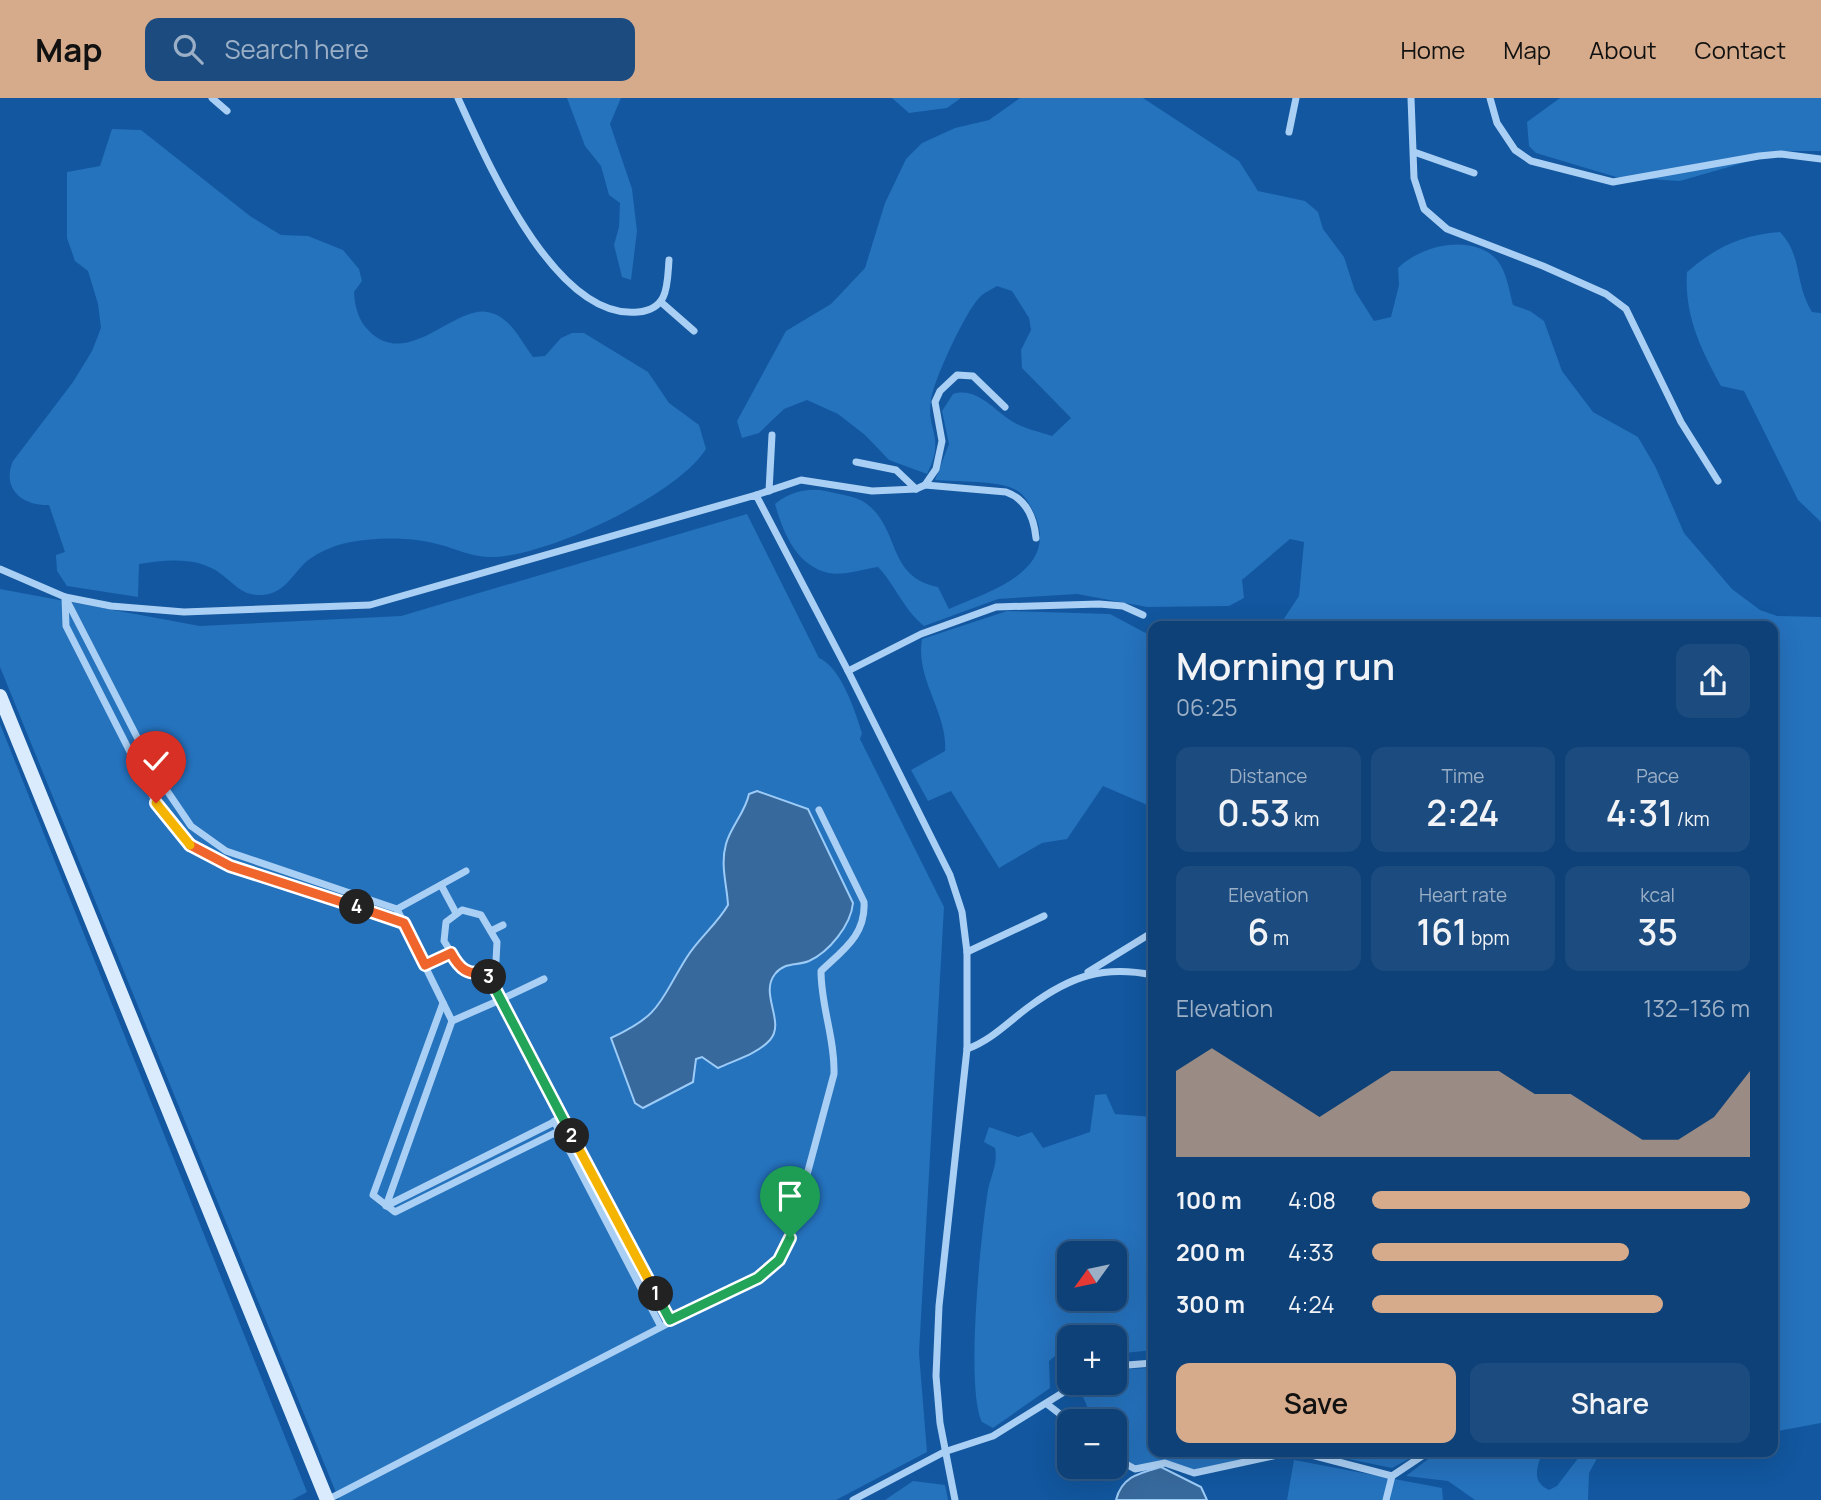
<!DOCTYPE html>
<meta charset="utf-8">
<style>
body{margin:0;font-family:Manrope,sans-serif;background:#1c4c7f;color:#f1f3f6;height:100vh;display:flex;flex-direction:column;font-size:26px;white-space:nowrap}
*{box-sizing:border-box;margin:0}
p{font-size:23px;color:#9bafc6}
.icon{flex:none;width:38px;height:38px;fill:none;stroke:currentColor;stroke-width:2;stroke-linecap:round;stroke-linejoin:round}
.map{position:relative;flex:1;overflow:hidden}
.drawer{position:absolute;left:1148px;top:523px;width:630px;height:836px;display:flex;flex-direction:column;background:#0e4177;border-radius:14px;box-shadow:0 7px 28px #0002,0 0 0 2px #2e5a89}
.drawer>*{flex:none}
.needle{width:46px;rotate:237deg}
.buttons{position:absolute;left:1057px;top:1143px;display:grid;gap:14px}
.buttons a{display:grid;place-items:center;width:70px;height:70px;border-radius:14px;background:#0e4177;box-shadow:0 7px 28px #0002,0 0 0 2px #2e5a89;font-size:35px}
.pin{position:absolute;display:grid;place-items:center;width:60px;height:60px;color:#fff;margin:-72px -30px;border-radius:50% 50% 50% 0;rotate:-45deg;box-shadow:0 0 7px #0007}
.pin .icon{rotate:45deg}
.km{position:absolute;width:35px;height:35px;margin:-18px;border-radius:50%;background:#222;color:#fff;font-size:19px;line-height:35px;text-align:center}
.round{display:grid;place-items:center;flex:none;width:74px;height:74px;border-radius:14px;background:#1c4c7f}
.summary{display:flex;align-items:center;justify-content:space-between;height:119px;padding:0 28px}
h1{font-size:38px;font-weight:600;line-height:52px}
.metrics{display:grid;grid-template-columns:repeat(3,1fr);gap:10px;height:119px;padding:7px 28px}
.metrics div{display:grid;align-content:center;border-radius:14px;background:#1c4c7f;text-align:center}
.metrics b{font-size:35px;font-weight:600}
.metrics small{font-size:19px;font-weight:400}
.metrics p{font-size:19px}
.chart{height:196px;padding:14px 28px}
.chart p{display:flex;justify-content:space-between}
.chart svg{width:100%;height:126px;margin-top:7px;fill:#d6ab8b;opacity:.7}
.button{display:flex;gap:14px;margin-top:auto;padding:14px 28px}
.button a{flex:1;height:80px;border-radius:14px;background:#d6ab8b;color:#111;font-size:28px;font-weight:600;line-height:80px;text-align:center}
.button a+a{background:#1c4c7f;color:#f1f3f6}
ul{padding:0 28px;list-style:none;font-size:23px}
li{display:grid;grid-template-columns:112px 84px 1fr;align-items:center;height:52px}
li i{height:18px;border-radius:9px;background:#d6ab8b}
header{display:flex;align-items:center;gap:42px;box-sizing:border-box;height:98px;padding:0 35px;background:#d6ab8b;color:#111}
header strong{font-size:33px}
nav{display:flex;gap:38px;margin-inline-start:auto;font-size:24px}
.search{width:490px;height:63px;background:#1c4c7f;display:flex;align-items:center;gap:18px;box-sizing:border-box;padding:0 24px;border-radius:14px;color:#9bafc6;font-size:26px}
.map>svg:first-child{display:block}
.green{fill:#2572bd;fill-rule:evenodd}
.water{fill:#38699c;stroke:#9ccbf7;stroke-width:2}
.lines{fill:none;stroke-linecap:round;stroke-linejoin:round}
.minor{stroke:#aacff4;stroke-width:7}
.secondary{stroke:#daebfd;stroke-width:14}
.split-1-casing{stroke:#fff;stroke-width:14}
.split-2-casing{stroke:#fff;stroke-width:14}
.split-3-casing{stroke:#fff;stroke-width:14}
.split-4-casing{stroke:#fff;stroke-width:14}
.split-5-casing{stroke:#fff;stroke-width:14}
.split-6-casing{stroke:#fff;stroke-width:14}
.split-1{stroke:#22a559;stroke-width:9}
.split-2{stroke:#f5b400;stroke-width:9}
.split-3{stroke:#22a559;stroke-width:9}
.split-4{stroke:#f0652b;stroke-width:9}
.split-5{stroke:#f0652b;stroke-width:9}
.split-6{stroke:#f5b400;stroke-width:9}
</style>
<header>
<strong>Map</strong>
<div class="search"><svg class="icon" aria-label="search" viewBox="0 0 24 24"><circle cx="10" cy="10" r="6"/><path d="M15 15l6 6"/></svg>Search here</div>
<nav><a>Home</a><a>Map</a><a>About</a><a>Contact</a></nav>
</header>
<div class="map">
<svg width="1821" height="1402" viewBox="0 0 1821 1402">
<rect width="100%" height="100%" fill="#12579f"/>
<g class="green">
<path d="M 567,0 L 621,0 L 610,26 L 632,91 L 637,133 L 631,182 L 622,179 L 614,147 L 619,129 L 620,105 L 609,97 L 601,68 L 585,48 Z"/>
<path d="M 892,0 L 961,0 L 947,10 L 909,15 Z"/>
<path d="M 1020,0 L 1143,0 L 1239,63 L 1258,93 L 1305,103 L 1318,114 L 1323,131 L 1344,159 L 1355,193 L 1374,223 L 1391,219 L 1399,187 L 1398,170 C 1419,149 1466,136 1493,158 C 1506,169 1509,191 1513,207 L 1530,213 L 1544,223 L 1562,273 L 1593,314 L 1638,339 L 1656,370 L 1684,435 L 1732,491 L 1760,512 L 1777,518 L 1821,519 L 1821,1325 L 1773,1334 L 1773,528 L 1279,528 L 1299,498 L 1304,444 L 1290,441 L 1242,482 L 1244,500 L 1229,508 L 1147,509 L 1077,496 L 998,501 L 924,528 C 903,511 896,488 878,469 C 864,471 843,478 829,475 C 796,468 783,434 775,406 C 789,394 808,389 826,393 C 840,397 855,397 867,406 C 900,431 887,479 938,489 L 949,511 C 986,494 1055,476 1037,422 C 1033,412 1026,397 1016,392 C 999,382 956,384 935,382 L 949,346 L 942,313 L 953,296 C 978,288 995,314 1015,325 C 1026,331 1040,334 1052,338 L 1071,320 L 1022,270 L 1021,252 L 1031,232 L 1029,220 L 1012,193 L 997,188 C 991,192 983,195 979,200 C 965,215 933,283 931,303 C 926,333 946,338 927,376 L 889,362 L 865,337 L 838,316 L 807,302 L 784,311 L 759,335 L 742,340 L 737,323 L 786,233 L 831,206 L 865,170 L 885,105 L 906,61 L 922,45 L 955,30 L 989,22 Z"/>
<path d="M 1560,0 L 1821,0 L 1821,53 L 1784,53 L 1680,83 L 1616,79 L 1536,55 L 1529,48 L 1527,24 Z"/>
<path d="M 112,31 L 141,32 L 250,118 L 281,137 L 308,138 L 343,152 L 359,171 L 362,183 L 354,194 C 355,209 358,222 369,233 C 408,272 454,207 488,214 C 511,219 520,242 533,259 L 545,258 L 561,240 L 572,235 L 584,235 L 648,274 L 669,305 L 699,327 L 706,351 C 678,397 541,462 487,459 C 470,458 456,451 441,447 C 413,439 379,439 351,444 C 335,447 320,453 307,463 C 292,476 285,496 262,497 C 242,498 236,487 221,476 C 197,458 167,462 139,466 L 138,499 L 67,488 L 57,473 L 56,457 L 65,454 L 49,407 C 23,408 1,391 13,363 L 73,284 L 92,253 L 101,230 L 98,206 L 88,173 L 75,163 L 67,140 L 67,74 L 100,68 Z"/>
<path d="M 1780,134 C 1803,158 1794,185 1812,214 L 1821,215 L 1821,424 L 1798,402 L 1744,293 L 1721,288 C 1701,252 1684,217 1687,174 C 1716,149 1741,137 1780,134 Z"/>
<path d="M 747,416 L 819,560 C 841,569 855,613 862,635 L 860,641 L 944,809 L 919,1255 L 927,1354 L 836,1402 L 339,1402 L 0,569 L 0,491 L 200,528 L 401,518 Z"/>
<path d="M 1007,513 L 1110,516 L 1153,539 L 1153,713 L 1145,706 L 1103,688 L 1067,741 L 1042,745 L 999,770 L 951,693 L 928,703 L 911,672 L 945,653 C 948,615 915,581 922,541 Z"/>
<path d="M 0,626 L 307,1394 L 292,1402 L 0,1402 Z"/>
<path d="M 1106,996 L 1115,1016 L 1153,1019 L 1153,1252 L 1115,1256 L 1115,1239 L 1069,1239 L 1069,1247 L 1049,1263 L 1050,1290 L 993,1330 L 982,1324 C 965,1290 981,1135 988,1092 C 991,1077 998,1066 995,1050 L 984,1044 L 989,1029 L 1018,1039 L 1032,1034 L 1043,1050 L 1090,1034 L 1095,997 ZM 1069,1155 L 1115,1155 L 1115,1200 L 1069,1200 Z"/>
<path d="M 1153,1270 L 1153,1354 L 1276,1355 L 1192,1372 L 1162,1363 L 1138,1368 L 1128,1365 L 1115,1355 L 1115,1323 L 1081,1323 L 1087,1308 L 1079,1290 L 1091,1285 L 1115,1284 L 1115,1272 L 1118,1271 Z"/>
<path d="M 1319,1355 L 1420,1355 L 1392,1370 Z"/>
<path d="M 1436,1355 L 1542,1355 C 1537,1369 1531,1384 1549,1392 L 1557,1388 L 1582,1355 L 1600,1355 L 1589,1375 L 1588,1402 L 1475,1402 L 1448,1383 L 1406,1378 Z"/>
<path d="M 1294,1362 L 1442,1390 L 1443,1402 L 1287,1402 Z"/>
<path d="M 913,1383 L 945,1387 L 948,1402 L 885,1402 Z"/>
</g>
<g class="water">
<path d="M 757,693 L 808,711 L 853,805 C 851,827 829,854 809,863 C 797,868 784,864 775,876 C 759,896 786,924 770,942 C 757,956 735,962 718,970 L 702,959 L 696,961 L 693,984 L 643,1010 L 635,1005 L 611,940 C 663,916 659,903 687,859 C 699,840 717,826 728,807 C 727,787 720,767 726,746 C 731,728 745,715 749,696 Z"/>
<path d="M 1161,1369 L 1201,1389 L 1207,1402 L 1116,1402 C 1122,1378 1140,1375 1161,1369 Z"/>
</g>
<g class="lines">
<g class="minor">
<path d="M 212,0 L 227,13"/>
<path d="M 458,0 C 487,63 555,223 638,214 C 669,211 667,187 669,162"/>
<path d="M 1411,0 L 1414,80 L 1424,111 L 1447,131 L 1543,168 L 1606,196 L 1626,211 L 1681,324 L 1718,383"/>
<path d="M 1490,0 L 1497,25 L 1515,52 L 1531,63 L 1613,84 L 1759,58 L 1781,56 L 1821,61"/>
<path d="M 1289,34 L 1296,0"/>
<path d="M 1414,54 L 1474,75"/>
<path d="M 662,205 L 694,233"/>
<path d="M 856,364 L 896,372 L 916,391"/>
<path d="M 925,387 L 1006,394 C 1026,401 1034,419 1036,440"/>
<path d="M 769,393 L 772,337"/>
<path d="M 756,397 L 801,382 L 872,393 L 916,391 L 925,387 L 936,371 L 942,343 L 935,304 L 940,293 L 957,277 L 973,278 L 1005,309"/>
<path d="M 0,471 L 65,499 L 157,678 L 191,728 L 226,753 L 397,811"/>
<path d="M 848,573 L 921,536 L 996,509 L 1099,506 L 1123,508 L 1143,517"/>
<path d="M 466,773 L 397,811 L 452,923 L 500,902 L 670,1222"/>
<path d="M 441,787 L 456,815"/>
<path d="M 462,812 L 481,817 L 497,844 L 496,863 L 480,875 L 461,870 L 444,843 L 446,824 Z"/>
<path d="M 404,825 L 230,768 L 200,754 L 181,740 L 156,705 L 66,528 L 65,499 L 111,508 L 184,514 L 370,507 L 756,397 L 848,573 L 950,777 L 962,814 L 967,854 L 967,951 L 939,1208 L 936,1278 L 940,1325 L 955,1402"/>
<path d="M 491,833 L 503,827"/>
<path d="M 967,854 L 1044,818"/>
<path d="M 425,867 L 451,854"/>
<path d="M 486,873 L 500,902 L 544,881"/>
<path d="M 1088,874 L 1153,834"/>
<path d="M 443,905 L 373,1097 L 395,1114 L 567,1029"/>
<path d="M 452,923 L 386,1108 L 562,1020"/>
<path d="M 967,951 C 992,942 1009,923 1030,908 C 1071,878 1103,867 1153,877"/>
<path d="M 554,1023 L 660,1227"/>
<path d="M 1115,1268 L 1153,1265"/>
<path d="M 1047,1306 L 1069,1323"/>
<path d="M 1300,1354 L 1392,1378"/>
<path d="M 1115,1360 L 1135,1371 L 1165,1365 L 1194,1375 L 1291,1354"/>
<path d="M 327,1402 L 758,1179 L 779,1162 L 790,1140 L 834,976 C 835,940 821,909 821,873 C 843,852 866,837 864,804 L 819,712"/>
<path d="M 853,1402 L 944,1354 L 993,1338 L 1080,1284"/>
<path d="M 1386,1402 L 1392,1378 L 1428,1354"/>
</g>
<path class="secondary" d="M 0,598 L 327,1402"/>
</g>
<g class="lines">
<defs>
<path id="split-1" d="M 656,1196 L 670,1222 L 758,1180 L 779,1162 L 790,1140"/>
<path id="split-2" d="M 572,1038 L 656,1196"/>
<path id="split-3" d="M 489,879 L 572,1038"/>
<path id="split-4" d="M 357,809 L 404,825 L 425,867 L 451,855 C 459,870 468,879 486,873 L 489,879"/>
<path id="split-5" d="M 190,747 L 230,768 L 357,809"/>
<path id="split-6" d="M 156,705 L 190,747"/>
</defs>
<use href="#split-1" class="split-1-casing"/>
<use href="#split-2" class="split-2-casing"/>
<use href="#split-3" class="split-3-casing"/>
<use href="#split-4" class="split-4-casing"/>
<use href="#split-5" class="split-5-casing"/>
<use href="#split-6" class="split-6-casing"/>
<use href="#split-1" class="split-1"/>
<use href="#split-2" class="split-2"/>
<use href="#split-3" class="split-3"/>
<use href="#split-4" class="split-4"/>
<use href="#split-5" class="split-5"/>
<use href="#split-6" class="split-6"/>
</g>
</svg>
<div class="buttons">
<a><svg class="needle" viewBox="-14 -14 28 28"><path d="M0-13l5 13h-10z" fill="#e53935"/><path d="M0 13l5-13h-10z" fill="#9bafc6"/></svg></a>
<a>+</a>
<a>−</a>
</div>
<div class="pin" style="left:790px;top:1140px;background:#1e9e55"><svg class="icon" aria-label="arrive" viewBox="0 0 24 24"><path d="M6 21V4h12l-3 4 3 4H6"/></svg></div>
<div class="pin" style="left:156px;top:705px;background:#d93025"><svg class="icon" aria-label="check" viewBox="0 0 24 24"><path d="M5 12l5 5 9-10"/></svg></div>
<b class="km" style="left:656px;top:1196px">1</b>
<b class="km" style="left:572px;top:1038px">2</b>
<b class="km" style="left:489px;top:879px">3</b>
<b class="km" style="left:357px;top:809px">4</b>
<section class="drawer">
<div class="summary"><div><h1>Morning run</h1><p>06:25</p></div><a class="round"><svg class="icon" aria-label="share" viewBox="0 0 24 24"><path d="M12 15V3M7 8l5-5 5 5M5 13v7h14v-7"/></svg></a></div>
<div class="metrics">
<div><p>Distance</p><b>0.53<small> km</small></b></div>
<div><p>Time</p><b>2:24</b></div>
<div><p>Pace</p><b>4:31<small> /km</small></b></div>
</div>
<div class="metrics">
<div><p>Elevation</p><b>6<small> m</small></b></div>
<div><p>Heart rate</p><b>161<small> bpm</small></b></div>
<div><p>kcal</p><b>35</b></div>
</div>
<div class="chart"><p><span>Elevation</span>132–136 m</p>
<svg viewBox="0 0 160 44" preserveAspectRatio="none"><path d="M0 44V14L10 6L20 14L30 22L40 30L50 22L60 14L70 14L80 14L90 14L100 22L110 22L120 30L130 38L140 38L150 30L160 14V44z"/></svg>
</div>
<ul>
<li><b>100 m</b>4:08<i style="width:100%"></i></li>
<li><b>200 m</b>4:33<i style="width:68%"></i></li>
<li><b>300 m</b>4:24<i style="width:77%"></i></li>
</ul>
<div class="button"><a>Save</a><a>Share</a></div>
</section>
</div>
